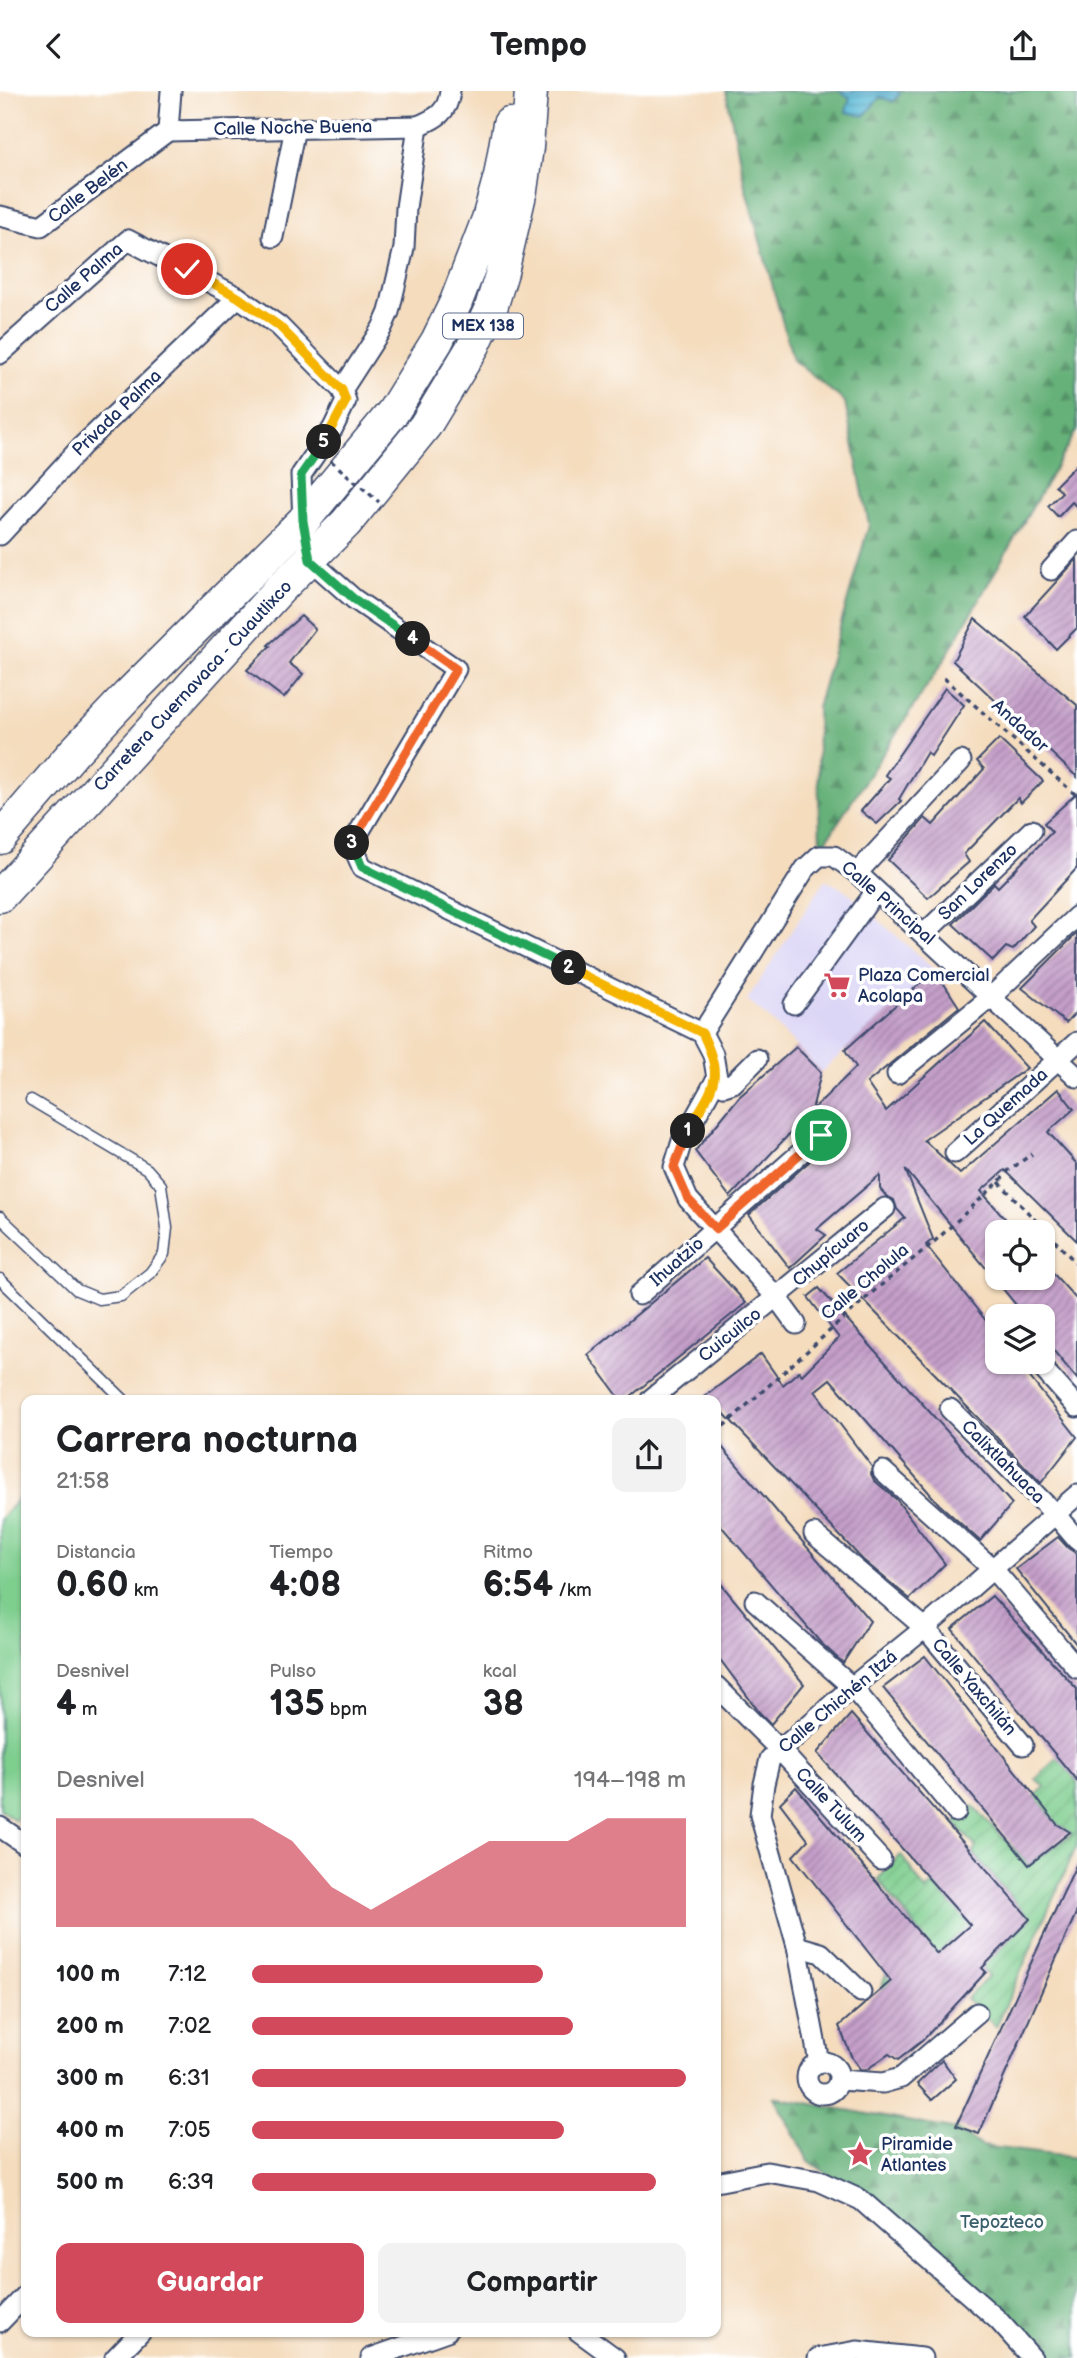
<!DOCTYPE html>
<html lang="es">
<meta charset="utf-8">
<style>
body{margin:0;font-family:"Balsamiq Sans",sans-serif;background:#f2f2f2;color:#202124;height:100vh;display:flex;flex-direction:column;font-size:26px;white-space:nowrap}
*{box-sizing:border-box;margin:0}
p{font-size:23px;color:#757577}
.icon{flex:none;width:38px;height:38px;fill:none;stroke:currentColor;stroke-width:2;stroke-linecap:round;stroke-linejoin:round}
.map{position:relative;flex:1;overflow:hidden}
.panel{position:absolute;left:21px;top:1304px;width:700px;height:942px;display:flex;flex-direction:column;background:#fff;border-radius:14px;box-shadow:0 2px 5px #0004}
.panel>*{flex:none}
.fabs{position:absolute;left:985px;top:1129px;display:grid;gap:14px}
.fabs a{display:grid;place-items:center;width:70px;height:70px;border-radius:14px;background:#fff;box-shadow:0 2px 5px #0004;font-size:35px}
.pin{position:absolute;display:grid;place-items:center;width:60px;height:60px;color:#fff;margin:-30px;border:4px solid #fff;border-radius:50%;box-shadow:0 2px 7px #0007}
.km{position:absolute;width:35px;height:35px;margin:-18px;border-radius:50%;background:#222;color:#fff;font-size:19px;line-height:35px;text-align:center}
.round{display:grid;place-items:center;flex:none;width:74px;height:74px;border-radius:14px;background:#f2f2f2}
.overview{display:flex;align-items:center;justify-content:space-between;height:119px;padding:0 35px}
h1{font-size:38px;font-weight:600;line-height:52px}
.metrics{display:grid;grid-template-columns:repeat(3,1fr);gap:10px;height:119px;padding:7px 35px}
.metrics div{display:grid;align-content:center}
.metrics b{font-size:35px;font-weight:600}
.metrics small{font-size:19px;font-weight:400}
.metrics p{font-size:19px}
.chart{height:196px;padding:14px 35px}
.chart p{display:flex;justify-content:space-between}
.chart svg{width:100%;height:126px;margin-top:7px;fill:#d1495b;opacity:.7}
.cta{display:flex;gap:14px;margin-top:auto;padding:14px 35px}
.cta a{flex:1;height:80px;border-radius:14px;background:#d1495b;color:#fff;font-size:28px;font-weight:600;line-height:80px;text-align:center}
.cta a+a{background:#f2f2f2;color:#202124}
ul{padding:0 35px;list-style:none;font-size:23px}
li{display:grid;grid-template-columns:112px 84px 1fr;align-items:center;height:52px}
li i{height:18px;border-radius:9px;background:#d1495b}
header{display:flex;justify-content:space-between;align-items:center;height:91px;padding:0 35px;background:#fff;font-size:32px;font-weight:600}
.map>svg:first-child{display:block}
.built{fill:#dcd6f6}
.forest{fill:url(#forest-firs);stroke:#40706c;stroke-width:2}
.garden{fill:url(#garden-furrows);stroke:#4c7e76;stroke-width:2}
.pitch{fill:#7ece8e;stroke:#4c7e76;stroke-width:2}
.water{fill:url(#water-rules);stroke:#3a749a;stroke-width:2}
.building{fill:url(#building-hatch)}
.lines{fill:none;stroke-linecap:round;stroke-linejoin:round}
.service-casing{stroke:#3c496c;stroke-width:13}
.minor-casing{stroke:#3c496c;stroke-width:23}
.primary-casing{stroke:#3c496c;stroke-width:35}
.path{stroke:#3c496c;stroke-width:3.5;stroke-dasharray:5 5;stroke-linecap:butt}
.service{stroke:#fff;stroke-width:10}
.minor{stroke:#fff;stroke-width:19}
.primary{stroke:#fff;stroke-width:32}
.path-bridge{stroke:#3c496c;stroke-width:3.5;stroke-dasharray:5 5;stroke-linecap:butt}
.split-1-casing{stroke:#fff;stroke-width:14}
.split-2-casing{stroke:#fff;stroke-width:14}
.split-3-casing{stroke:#fff;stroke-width:14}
.split-4-casing{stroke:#fff;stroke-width:14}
.split-5-casing{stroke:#fff;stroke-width:14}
.split-6-casing{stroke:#fff;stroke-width:14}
.split-1{stroke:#f0652b;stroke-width:9}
.split-2{stroke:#f5b400;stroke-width:9}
.split-3{stroke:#22a559;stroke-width:9}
.split-4{stroke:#f0652b;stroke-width:9}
.split-5{stroke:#22a559;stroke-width:9}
.split-6{stroke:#f5b400;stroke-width:9}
.labels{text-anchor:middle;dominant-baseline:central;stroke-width:7;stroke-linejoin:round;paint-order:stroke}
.shield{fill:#fff;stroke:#5f6d8e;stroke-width:2}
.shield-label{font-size:16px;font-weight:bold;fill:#1b2f5e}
.street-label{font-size:18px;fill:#1b2f5e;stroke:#fff}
.poi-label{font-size:18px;fill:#1b2f5e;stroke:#fff;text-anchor:start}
.park-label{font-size:18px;fill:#395f6c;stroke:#fff}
</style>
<header><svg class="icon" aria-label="back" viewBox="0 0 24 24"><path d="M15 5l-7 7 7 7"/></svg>Tempo<svg class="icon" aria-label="share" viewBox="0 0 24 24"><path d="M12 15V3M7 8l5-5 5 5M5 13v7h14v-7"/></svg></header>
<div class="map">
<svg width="1077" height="2267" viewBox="0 0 1077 2267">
<defs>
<pattern id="forest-firs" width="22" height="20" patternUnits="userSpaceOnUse" patternTransform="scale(1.75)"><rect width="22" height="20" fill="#66b179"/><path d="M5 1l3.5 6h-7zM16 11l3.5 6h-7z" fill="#539066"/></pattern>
<pattern id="garden-furrows" width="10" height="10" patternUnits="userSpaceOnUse" patternTransform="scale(1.75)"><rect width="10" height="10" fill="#7ece8e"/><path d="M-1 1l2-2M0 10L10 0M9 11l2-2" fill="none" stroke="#6cb17d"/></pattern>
<pattern id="water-rules" width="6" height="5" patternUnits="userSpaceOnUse" patternTransform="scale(1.75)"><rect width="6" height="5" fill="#59bad7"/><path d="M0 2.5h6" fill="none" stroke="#4998b2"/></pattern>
<pattern id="building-hatch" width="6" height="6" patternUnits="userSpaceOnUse" patternTransform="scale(1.75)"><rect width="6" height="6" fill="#c59fc9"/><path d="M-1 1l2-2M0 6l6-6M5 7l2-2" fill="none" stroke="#9f82a6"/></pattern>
</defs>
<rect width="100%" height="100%" fill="#fff"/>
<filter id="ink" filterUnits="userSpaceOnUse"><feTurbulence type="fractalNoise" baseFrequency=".0143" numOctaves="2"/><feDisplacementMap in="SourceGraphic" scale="14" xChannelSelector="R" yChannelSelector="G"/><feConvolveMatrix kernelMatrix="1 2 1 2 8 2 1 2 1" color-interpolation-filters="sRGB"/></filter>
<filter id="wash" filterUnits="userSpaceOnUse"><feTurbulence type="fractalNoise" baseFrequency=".00686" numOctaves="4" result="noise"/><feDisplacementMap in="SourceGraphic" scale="28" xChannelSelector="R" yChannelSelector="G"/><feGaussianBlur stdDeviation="1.57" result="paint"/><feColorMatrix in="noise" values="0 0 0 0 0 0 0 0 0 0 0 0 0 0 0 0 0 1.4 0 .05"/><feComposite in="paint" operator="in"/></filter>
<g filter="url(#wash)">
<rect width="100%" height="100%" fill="#f4dcbd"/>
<path class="built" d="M 825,789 L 845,799 L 935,879 L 821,981 L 771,929 L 747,909 Z"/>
<g class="forest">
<path d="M 726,0 L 1077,0 L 1077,339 L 944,569 L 820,759 L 817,617 L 869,434 L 845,311 L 793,269 L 745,95 Z"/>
<path d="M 774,2006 L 957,2039 L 982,2055 L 1077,2067 L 1077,2267 L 1038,2267 L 851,2100 L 808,2069 Z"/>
</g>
<path class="garden" d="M 1058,1666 L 1077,1690 L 1077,1754 L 996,1936 L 966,1908 L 989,1885 L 955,1848 L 890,1906 L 881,1898 L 886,1883 L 923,1846 L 878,1788 L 901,1764 L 926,1800 L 934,1793 L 996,1862 L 1030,1828 L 973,1762 L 976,1756 L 955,1732 L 973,1715 L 1029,1774 L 1072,1743 L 1057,1733 L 1035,1705 L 1045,1696 L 1036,1688 Z"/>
<path class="pitch" d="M 26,1398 L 26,1714 L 15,1729 L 0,1718 L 0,1429 Z"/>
<path class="water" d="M 840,0 L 897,0 L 900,3 L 893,10 L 880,6 L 864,25 L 846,21 L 850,7 Z"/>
<g id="blocks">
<g class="building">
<path d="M 1077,373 L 1077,416 L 1072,411 L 1058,426 L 1048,415 L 1062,401 L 1055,395 Z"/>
<path d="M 1077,468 L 1077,537 L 1056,558 L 1025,525 Z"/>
<path d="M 301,525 L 315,538 L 289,572 L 303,583 L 284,607 L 247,579 L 270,555 L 268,554 Z"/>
<path d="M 975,528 L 1077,614 L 1077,686 L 953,570 Z"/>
<path d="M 945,597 L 964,614 L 931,665 L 927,661 L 899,708 L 901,710 L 877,733 L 861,720 L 890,687 L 885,684 Z"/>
<path d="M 999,648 L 1043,690 L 1021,712 L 1018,707 L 964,763 L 969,771 L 928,807 L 888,769 L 925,727 L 933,734 L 984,678 L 977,670 Z"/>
<path d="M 1077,702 L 1077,777 L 1029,829 L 1034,835 L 1013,859 L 1006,856 L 993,870 L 953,833 L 994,792 L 998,796 L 1052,741 L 1044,732 Z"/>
<path d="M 1077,842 L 1077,920 L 1066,932 L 1022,897 Z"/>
<path d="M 935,879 L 959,916 L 867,992 L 886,1020 L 985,931 L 1027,977 L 924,1049 L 960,1083 L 1058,998 L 1074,1018 L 1048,1041 L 1077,1073 L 1077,1150 L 1005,1079 L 981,1100 L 1017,1141 L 998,1141 L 998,1186 L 1043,1186 L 1043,1171 L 1077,1209 L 1077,1288 L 1043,1247 L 1043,1225 L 1025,1225 L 905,1078 L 933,1148 L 926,1154 L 998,1245 L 998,1270 L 1017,1270 L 1077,1346 L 1041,1392 L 837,1182 L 905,1127 L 897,1118 L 894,1109 L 886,1105 L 880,1098 L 880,1084 L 817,1138 L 826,1144 L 790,1177 L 749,1124 L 829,1053 L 834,1046 L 831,1036 L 823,1032 L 812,1019 L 856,976 L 845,959 Z"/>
<path d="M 796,956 L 821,981 L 812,1019 L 730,1106 L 695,1060 L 739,1006 Z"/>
<path d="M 705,1167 L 746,1212 L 626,1309 L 621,1309 L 588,1264 Z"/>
<path d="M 819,1197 L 1012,1413 L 980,1450 L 939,1413 L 830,1288 L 815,1300 L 872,1376 L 871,1383 L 874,1389 L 896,1408 L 945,1473 L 910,1508 L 863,1469 L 716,1314 L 716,1309 L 700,1309 L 761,1263 L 783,1294 L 799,1280 L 802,1284 L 839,1247 L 808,1206 Z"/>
<path d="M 716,1349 L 870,1530 L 843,1572 L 820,1551 L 716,1429 Z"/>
<path d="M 1058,1446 L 1068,1457 L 1077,1463 L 1077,1554 L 1016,1478 Z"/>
<path d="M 716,1487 L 804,1593 L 771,1633 L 760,1622 L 716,1563 Z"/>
<path d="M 992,1505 L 1077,1598 L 1077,1690 L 952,1538 Z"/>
<path d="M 925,1565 L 1057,1733 L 1070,1741 L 1029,1774 L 883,1597 Z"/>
<path d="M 851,1623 L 1030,1828 L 982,1877 L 986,1881 L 922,1950 L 898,1969 L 889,1963 L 866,1979 L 860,1978 L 852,1967 L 839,1935 L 891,1890 L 793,1765 L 808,1749 L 780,1712 L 796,1696 L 937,1863 L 970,1834 L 817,1662 Z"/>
<path d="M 1077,1772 L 1077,1820 L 979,2043 L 956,2035 Z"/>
<path d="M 942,1969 L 956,1988 L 932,2009 L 917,1993 Z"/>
</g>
</g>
</g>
<g filter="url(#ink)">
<use href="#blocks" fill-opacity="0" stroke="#3c496c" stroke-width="2"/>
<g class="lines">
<defs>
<g id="service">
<path d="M 0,1126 L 77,1199 L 99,1208 L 121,1205 L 150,1182 L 164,1163 L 167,1137 L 161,1094 L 147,1078 L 31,1009"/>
<path d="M 0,1188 L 124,1309"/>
</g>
<g id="minor">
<path d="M 168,40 L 418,35"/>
<path d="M 168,40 L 171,0"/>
<path d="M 0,125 L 41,135 L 168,40"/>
<path d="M 273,146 L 295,37"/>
<path d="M 0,263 L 128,149 L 238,206 L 279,235 L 342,299 L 346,310 L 333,337 L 301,384 L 303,430 L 310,469 L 354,508 L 456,578 L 352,753 L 362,776 L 702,942 L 713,963 L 717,987 L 682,1050 L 674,1076 L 688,1108 L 777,1207 L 796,1233"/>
<path d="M 342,299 L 382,237 L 389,221 L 404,157 L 406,117 L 418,35 C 437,27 448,21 450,0"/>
<path d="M 0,444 L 82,355 L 238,206"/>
<path d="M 1051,479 L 1077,450"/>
<path d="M 857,782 L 961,670"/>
<path d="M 924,843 L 1032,739"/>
<path d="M 794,913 L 876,800"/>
<path d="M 702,942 L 805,778 L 819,765 L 834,765 L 857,782 L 1077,986"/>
<path d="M 897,983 L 990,907 L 1077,825"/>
<path d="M 717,987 L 724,995 L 733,992 L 757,968"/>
<path d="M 955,1062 L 1077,951"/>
<path d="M 639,1204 L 821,1044"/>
<path d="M 1036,1270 L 1077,1316"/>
<path d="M 651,1308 L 885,1117"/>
<path d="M 950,1318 L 1056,1424 L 1077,1449"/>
<path d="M 883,1380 L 993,1478 L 1077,1577"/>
<path d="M 814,1443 L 925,1537 L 1023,1654"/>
<path d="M 755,1510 L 852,1596 L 956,1721"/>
<path d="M 716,1595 L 780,1659 L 881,1769"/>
<path d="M 0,1736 L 26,1754"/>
<path d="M 797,1855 L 821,1862 L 861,1901"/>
<circle cx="823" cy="1987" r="16"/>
<path d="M 819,1971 L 797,1855 L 760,1724 L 764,1693 L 770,1668 L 852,1596 L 925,1537 L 1077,1404"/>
<path d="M 839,1989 L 883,1992 L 901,1987 L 977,1922"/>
<path d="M 716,2091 L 767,2081 L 819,2090 L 861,2109 L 998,2229 L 1032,2267"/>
<path d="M 0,2231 L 26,2204"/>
<path d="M 578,2240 L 615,2267"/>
<path d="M 115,2267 L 141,2240"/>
<path d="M 371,2267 L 447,2240"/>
<path d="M 818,2267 L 857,2260 L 922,2267"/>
</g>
<g id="primary">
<path d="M 0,747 L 74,661 L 128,604 L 303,430 L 393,321 L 437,250 L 456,211 L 488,128 L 500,85 L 509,33"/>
<path d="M 0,805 L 279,499 L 346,432 L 425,335 L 474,254 L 491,217 L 502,181 L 521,99 L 527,56 L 531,0"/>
</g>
</defs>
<use href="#service" class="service-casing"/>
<use href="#minor" class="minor-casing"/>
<use href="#primary" class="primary-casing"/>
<g class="path">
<path d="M 944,587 L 1077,705"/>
<path d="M 999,1091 L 1077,1173"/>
<path d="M 716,1342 L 874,1200 L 935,1150 L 999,1091 L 1008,1080 L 1032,1063"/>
</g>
<use href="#service" class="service"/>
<use href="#minor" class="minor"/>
<use href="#primary" class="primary"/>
<path class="path-bridge" d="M 331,370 L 379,411"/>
</g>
</g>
<g class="lines" filter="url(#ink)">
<defs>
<path id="split-1" d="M 688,1040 L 674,1076 L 688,1108 L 716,1138 L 821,1044"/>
<path id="split-2" d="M 569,877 L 702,942 C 726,990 712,996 688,1040"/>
<path id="split-3" d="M 352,752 L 362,776 L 569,877"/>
<path id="split-4" d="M 352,752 L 456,578 L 413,548"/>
<path id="split-5" d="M 324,351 L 301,384 L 303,430 L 310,469 L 354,508 L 413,548"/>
<path id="split-6" d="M 187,178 L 238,206 L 279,235 L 342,299 L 346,310 L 324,351"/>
</defs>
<use href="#split-1" class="split-1-casing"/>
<use href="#split-2" class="split-2-casing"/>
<use href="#split-3" class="split-3-casing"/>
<use href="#split-4" class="split-4-casing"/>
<use href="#split-5" class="split-5-casing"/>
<use href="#split-6" class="split-6-casing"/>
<use href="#split-1" class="split-1"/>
<use href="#split-2" class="split-2"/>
<use href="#split-3" class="split-3"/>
<use href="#split-4" class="split-4"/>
<use href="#split-5" class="split-5"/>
<use href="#split-6" class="split-6"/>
</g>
<defs>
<symbol id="supermarket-bare" viewBox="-9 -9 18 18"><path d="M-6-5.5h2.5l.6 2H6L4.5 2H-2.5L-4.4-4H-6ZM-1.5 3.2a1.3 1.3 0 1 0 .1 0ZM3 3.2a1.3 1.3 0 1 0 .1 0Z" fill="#d1495b" stroke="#fff" stroke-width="2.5" paint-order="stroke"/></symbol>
<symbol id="sight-bare" viewBox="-9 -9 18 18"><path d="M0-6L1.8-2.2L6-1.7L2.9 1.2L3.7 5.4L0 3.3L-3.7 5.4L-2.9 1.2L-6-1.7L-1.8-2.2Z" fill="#d1495b" stroke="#fff" stroke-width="2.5" paint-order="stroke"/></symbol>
</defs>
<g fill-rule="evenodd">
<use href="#supermarket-bare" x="818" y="875" width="38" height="38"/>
<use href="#sight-bare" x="841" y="2044" width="38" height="38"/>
</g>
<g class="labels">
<rect class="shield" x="443" y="222.5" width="80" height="25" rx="5"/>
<g class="shield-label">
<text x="483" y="235">MEX 138</text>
</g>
<g class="street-label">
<text transform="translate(293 37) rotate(-1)">Calle Noche Buena</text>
<text transform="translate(88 100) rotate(-37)">Calle Belén</text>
<text transform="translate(84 187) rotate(-41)">Calle Palma</text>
<text transform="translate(117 322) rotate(-44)">Privada Palma</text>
<text transform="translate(193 595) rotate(-47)">Carretera Cuernavaca - Cuautlixco</text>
<text transform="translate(1020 635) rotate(42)">Andador</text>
<text transform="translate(978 791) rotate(-44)">San Lorenzo</text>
<text transform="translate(888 812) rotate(41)">Calle Principal</text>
<text transform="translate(1006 1016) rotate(-42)">La Quemada</text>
<text transform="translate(831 1162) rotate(-40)">Chupícuaro</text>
<text transform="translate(677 1171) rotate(-41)">Ihuatzio</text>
<text transform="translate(865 1191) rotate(-40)">Calle Cholula</text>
<text transform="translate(730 1244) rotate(-39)">Cuicuilco</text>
<text transform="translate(1003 1371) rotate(45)">Calixtlahuaca</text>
<text transform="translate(974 1596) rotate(50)">Calle Yaxchilán</text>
<text transform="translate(838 1611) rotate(-40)">Calle Chichén Itzá</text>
<text transform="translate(831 1714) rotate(47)">Calle Tulum</text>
</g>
<g class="poi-label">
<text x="858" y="884">Plaza Comercial<tspan x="858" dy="21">Acolapa</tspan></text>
<text x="881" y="2053">Piramide<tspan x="881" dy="21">Atlantes</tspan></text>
</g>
<g class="park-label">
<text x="1002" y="2131">Tepozteco</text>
</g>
</g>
</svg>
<div class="fabs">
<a><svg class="icon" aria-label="locate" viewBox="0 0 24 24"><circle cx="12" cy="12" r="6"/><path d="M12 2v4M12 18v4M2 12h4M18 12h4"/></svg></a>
<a><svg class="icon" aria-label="layers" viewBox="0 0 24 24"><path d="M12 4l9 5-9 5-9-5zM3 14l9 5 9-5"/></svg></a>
</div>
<div class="pin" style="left:821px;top:1044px;background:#1e9e55"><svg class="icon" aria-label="arrive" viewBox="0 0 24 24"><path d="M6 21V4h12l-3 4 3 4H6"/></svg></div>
<div class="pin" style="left:187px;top:178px;background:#d93025"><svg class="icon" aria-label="check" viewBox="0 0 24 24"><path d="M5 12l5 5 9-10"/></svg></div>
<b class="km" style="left:688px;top:1040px">1</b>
<b class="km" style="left:569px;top:877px">2</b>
<b class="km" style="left:352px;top:752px">3</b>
<b class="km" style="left:413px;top:548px">4</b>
<b class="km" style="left:324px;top:351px">5</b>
<section class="panel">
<div class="overview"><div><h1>Carrera nocturna</h1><p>21:58</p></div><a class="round"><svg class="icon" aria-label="share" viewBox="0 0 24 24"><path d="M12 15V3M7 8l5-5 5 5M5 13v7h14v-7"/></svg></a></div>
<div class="metrics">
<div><p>Distancia</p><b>0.60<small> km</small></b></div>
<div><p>Tiempo</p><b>4:08</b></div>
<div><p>Ritmo</p><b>6:54<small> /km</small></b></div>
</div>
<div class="metrics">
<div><p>Desnivel</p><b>4<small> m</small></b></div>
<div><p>Pulso</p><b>135<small> bpm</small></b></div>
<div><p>kcal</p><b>38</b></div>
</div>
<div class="chart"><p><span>Desnivel</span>194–198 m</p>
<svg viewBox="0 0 160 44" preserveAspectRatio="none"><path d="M0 44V6L10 6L20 6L30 6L40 6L50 6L60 14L70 30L80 38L90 30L100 22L110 14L120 14L130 14L140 6L150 6L160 6V44z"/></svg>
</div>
<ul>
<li><b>100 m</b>7:12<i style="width:67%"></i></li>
<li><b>200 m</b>7:02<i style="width:74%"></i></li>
<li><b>300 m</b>6:31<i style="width:100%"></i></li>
<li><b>400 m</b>7:05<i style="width:72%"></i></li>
<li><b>500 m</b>6:39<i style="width:93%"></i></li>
</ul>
<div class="cta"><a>Guardar</a><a>Compartir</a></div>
</section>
</div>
